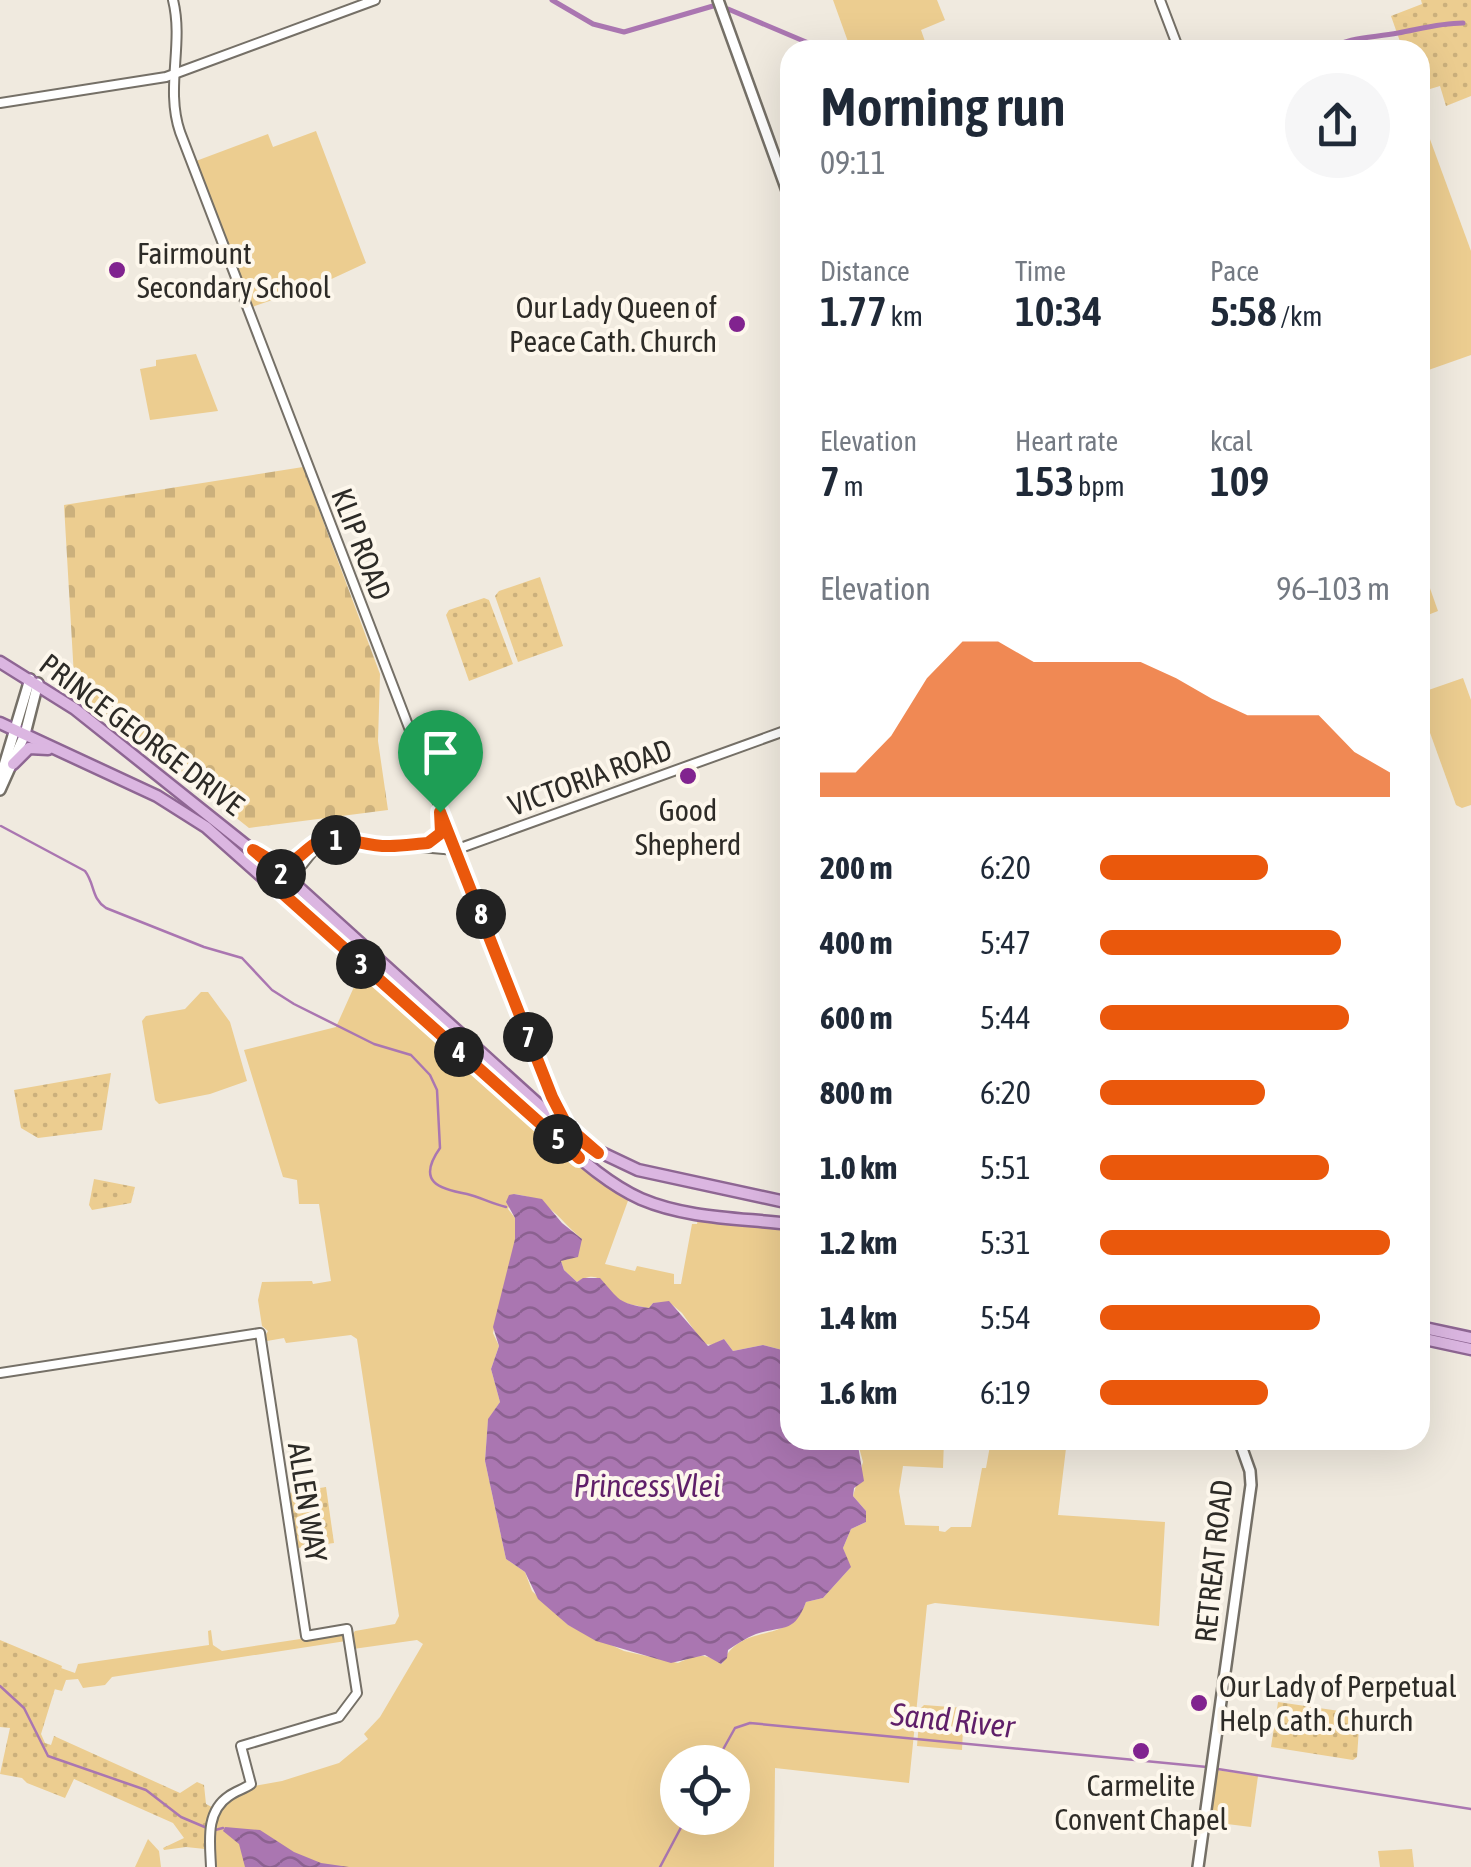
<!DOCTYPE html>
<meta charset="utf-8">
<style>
body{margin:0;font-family:"Asap Condensed",sans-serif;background:#f6f6f7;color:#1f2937;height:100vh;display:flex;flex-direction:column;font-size:38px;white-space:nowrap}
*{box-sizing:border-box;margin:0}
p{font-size:32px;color:#747a83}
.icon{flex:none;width:55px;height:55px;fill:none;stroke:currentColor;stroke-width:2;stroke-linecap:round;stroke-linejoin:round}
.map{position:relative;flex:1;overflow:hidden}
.panel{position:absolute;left:780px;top:40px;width:650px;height:1410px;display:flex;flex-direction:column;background:#fff;border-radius:30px;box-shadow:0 10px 40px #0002}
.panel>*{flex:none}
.fabs{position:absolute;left:660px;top:1745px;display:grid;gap:20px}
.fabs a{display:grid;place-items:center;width:90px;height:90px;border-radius:50%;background:#fff;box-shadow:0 10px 40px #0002;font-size:50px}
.pin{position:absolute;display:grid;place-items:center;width:85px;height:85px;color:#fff;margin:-102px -42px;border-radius:50% 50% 50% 0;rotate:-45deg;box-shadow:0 0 10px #0007}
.pin .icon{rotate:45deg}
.km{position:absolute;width:50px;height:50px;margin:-25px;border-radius:50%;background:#222;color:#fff;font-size:28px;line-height:50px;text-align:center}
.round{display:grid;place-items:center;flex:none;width:105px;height:105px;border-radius:52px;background:#f6f6f7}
.overview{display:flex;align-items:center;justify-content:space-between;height:170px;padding:0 40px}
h1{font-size:55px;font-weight:600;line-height:75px}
.figures{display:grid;grid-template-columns:repeat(3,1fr);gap:15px;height:170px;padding:10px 40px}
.figures div{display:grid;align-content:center}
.figures b{font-size:42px;font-weight:600}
.figures small{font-size:28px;font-weight:400}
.figures p{font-size:28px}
.chart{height:280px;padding:20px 40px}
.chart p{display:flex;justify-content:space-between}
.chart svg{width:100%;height:180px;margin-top:10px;fill:#ea580c;opacity:.7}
ul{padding:0 40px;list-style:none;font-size:32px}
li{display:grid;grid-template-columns:160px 120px 1fr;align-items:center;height:75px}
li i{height:25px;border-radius:12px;background:#ea580c}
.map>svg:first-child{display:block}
.grass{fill:#eccd90;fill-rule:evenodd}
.cemetery{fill:url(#cemetery-stones)}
.park{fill:url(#park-dots)}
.water{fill:url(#water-waves)}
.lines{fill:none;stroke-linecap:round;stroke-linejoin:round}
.stream{stroke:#aa76b1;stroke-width:2.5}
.canal{stroke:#aa76b1;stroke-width:5}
.tertiary-casing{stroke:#757067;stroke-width:12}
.secondary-casing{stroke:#757067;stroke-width:14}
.primary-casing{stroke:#8e6693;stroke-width:15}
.tertiary{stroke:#fff;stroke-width:8}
.secondary{stroke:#fff;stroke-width:9}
.primary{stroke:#dbb6e1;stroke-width:10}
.route-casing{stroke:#fff;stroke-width:20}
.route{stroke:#ea580c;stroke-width:12}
.poi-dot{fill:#81238f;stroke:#fdf7ec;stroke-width:4}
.labels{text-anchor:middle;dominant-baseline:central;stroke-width:8;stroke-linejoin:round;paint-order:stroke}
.poi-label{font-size:30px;fill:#2d2b27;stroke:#fdf7ec;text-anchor:start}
.street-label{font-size:30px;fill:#2d2b27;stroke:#fdf7ec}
.water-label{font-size:32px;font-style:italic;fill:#5f1f69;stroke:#fdf7ec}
</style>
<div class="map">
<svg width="1471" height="1867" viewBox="0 0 1471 1867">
<defs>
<pattern id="cemetery-stones" width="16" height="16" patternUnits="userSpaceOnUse" patternTransform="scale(2.5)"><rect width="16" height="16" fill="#eccd90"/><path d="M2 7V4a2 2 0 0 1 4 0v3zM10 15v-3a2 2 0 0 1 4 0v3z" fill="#cbb07c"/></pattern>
<pattern id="park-dots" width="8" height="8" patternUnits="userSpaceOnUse" patternTransform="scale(2.5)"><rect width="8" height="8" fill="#eccd90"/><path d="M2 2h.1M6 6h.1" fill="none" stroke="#cbb07c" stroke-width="1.8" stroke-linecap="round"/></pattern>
<pattern id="water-waves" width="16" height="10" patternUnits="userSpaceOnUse" patternTransform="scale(2.5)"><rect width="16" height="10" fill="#aa76b1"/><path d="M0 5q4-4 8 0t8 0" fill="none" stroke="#8b6190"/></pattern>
</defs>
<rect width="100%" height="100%" fill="#f0eadf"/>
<g class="grass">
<path d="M 833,0 L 937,0 L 945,20 L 921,30 L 928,50 L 851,50 Z"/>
<path d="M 1420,112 L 1471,251 L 1471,355 L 1420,373 Z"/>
<path d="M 316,131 L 366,263 L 325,282 L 252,307 L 196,161 L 268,134 L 273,147 Z"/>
<path d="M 196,354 L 218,411 L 150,420 L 140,369 L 156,366 L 156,360 Z"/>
<path d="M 1420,560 L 1438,611 L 1420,618 Z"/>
<path d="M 1463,678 L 1471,700 L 1471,805 L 1462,808 L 1456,805 L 1420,705 L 1420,693 Z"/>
<path d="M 362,969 L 589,1173 L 629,1198 L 605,1264 L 635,1271 L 637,1266 L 674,1274 L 674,1284 L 681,1284 L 692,1224 L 697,1224 L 698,1218 L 790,1228 L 790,1352 L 763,1345 L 733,1351 L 724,1339 L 713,1345 L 704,1344 L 682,1313 L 669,1302 L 653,1303 L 649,1308 C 639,1306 624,1304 616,1299 C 601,1288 603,1267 577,1282 L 564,1270 L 561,1261 L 582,1239 C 557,1218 549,1198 514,1194 L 508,1209 L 515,1218 L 515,1250 L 493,1333 L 499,1346 L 491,1369 L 500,1402 L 488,1420 L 485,1461 L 506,1559 L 525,1572 L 532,1591 L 568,1625 L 624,1651 L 678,1663 C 695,1655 705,1652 722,1664 C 740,1620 790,1647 806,1602 L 823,1598 L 850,1568 L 843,1548 L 851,1529 L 866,1522 L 866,1511 L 853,1496 L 863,1462 L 857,1440 L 944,1440 L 943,1468 L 903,1466 L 899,1491 L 905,1525 L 939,1526 L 939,1531 L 945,1532 L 951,1527 L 971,1527 L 982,1468 L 986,1468 L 991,1440 L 1067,1440 L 1058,1515 L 1165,1522 L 1159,1626 L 935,1603 L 927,1605 L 909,1783 L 775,1768 L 774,1867 L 211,1867 L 210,1845 L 217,1808 L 249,1787 L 282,1781 L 339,1763 L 368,1739 L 364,1734 L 380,1717 L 423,1644 L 417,1640 L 353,1649 L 351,1636 L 355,1631 L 395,1624 L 399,1616 L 357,1339 L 351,1335 L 286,1343 L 284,1338 L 267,1341 L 263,1339 L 268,1331 L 262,1326 L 258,1300 L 262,1282 L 312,1281 L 313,1284 L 331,1281 L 319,1204 L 299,1204 L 297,1180 L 283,1177 L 244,1050 L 336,1027 ZM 678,1762 L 732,1762 L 732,1818 L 678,1818 Z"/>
<path d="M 201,992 L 208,992 L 230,1022 L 247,1081 L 210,1094 L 159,1104 L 155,1100 L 142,1021 L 146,1016 L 185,1009 Z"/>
<path d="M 211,1630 L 213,1645 L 222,1651 L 340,1633 L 344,1634 L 346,1641 L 112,1677 L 105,1685 L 83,1688 L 78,1679 L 66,1680 L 62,1691 L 54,1689 L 61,1668 L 75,1673 L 78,1664 L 209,1645 L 208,1631 Z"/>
<path d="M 924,1705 L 964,1708 L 962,1750 L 917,1746 L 920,1709 Z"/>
<path d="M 1217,1770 L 1258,1776 L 1251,1827 L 1211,1822 Z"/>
<path d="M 148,1839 L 159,1851 L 161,1867 L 135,1867 Z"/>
<path d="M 1412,1849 L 1414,1867 L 1380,1867 L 1378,1851 Z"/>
</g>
<path class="cemetery" d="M 303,467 L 380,674 L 378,741 L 388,810 L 249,828 L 92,703 L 75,694 L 64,505 Z"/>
<g class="park">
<path d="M 1421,0 L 1471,0 L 1471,96 L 1446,106 L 1440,86 L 1420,92 L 1420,50 L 1403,50 L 1391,16 L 1422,4 Z"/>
<path d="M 540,577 L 563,646 L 518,662 L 495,596 L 499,591 Z"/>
<path d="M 484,598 L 489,600 L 513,664 L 469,681 L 446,615 L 449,610 Z"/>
<path d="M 111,1073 L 102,1130 L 38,1138 L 21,1128 L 14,1090 Z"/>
<path d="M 94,1179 L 135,1187 L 131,1203 L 92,1210 L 89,1205 Z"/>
<path d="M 326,1487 L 334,1543 L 298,1548 L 289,1493 Z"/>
<path d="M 0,1640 L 62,1666 L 41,1734 L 45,1743 L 51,1745 L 54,1736 L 180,1793 L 197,1782 L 204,1785 L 206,1804 L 212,1807 L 205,1836 L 205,1849 L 186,1847 L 164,1850 L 163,1848 L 184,1838 L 173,1823 L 74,1779 L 65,1798 L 27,1783 L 22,1778 L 0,1774 L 10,1728 L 0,1727 Z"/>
<path d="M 1278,1702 L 1360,1714 L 1357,1757 L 1353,1760 L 1271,1747 Z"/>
</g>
<g class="water">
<path d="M 514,1194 L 542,1199 L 562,1223 L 582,1239 L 578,1257 L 561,1261 L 564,1270 L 577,1282 L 583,1278 L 600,1278 C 620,1300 617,1303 649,1308 L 653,1303 L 669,1301 L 708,1346 L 724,1339 L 733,1351 L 763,1345 L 790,1352 L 790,1440 L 857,1440 L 864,1481 L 854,1488 L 853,1496 L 866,1511 L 866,1522 L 851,1529 L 843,1548 L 851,1567 L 823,1598 L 806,1602 C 794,1634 784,1625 756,1634 C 746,1638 737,1644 728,1650 L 727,1658 L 721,1664 L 705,1655 L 671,1663 L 596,1641 L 568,1625 L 538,1599 L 525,1572 L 506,1559 L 485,1461 L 488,1419 L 500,1402 L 491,1369 L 499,1346 L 493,1327 L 515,1239 L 515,1218 L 506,1202 L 509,1195 Z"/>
<path d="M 225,1827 L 260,1830 L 294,1852 L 321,1863 L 349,1867 L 245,1867 L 239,1844 L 223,1831 Z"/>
</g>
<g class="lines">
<g class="stream">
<path d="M 1,826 L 85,871 C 95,884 91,898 106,908 L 204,947 L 242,958 L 272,990 L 294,1004 L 374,1044 L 411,1055 L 430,1075 L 437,1090 L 440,1148 C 416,1182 439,1189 467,1194 C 480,1197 492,1204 506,1207"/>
<path d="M 0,1686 L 24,1708 L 48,1756 L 146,1790 L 181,1817 L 207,1828"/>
<path d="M 716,1762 L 735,1728 L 750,1723 L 1207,1767"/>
<path d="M 1218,1769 L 1471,1809"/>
<path d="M 215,1830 L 223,1828"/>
<path d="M 660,1867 L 686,1818"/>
</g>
<g class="canal">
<path d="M 552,0 L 593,24 L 624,32 L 713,6"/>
<path d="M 728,9 L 825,50"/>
<path d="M 1327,50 C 1350,36 1372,38 1398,33 C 1420,29 1440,23 1463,23"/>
</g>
<defs>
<g id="tertiary">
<path d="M 173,0 C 184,44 165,88 180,132 L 541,1071 L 569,1127"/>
<path d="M 1160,0 L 1179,50"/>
<path d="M 0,103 L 166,77 L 375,0"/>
<path d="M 396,845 L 433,841 L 441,833 L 442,821"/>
<path d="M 309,848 L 329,839 L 455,850 L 790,729"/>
<path d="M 302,865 L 314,850 L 330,844"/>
<path d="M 276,887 L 300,858"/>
<path d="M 0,1373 L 260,1333 L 306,1636 L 347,1629 L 357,1693 L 339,1717 L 241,1746 L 251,1784 C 244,1789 236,1791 229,1796 C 205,1812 210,1842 211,1867"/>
</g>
<g id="secondary">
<path d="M 718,0 L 790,199"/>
<path d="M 0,779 L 30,679"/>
<path d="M 0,790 L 25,734 L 38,683"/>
<path d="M 1198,1867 L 1251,1485 L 1250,1471 L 1239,1440"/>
</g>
<g id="primary">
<path d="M 0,662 L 75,709 L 297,886 L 581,1143 L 638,1170 L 790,1203"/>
<path d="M 0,723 L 157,796 L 206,827 L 558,1139 C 584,1162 610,1185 641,1199 C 688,1219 741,1218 790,1224"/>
<path d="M 13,764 L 29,748 L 48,749"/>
<path d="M 271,861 L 290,863 L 312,845"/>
<path d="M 1420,1327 L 1471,1338"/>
<path d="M 1420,1338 L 1471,1349"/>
</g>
</defs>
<use href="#tertiary" class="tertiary-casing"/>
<use href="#secondary" class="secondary-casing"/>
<use href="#primary" class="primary-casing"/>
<use href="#tertiary" class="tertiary"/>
<use href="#secondary" class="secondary"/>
<use href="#primary" class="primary"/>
</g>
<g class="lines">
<defs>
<path id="route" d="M 440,812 L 552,1097 L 567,1126 L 598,1153 L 556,1122 L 562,1138 L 579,1158 L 280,891 L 289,880 L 253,850 C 263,854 270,863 281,864 C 299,865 308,841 328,839 C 347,837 369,847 390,846 C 402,846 415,844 428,843 L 441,833 Z"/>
</defs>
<use href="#route" class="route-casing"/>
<use href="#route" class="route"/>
</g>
<g class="poi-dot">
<circle cx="117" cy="270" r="10"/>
<circle cx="737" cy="324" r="10"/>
<circle cx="688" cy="776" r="10"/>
<circle cx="1199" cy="1703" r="10"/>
<circle cx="1141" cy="1751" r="10"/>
</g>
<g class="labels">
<g class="poi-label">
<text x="137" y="253">Fairmount<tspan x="137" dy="34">Secondary School</tspan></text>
<text x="717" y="307" text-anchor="end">Our Lady Queen of<tspan x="717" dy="34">Peace Cath. Church</tspan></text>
<text x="688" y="810" text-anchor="middle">Good<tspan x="688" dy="34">Shepherd</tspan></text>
<text x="1219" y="1686">Our Lady of Perpetual<tspan x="1219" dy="34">Help Cath. Church</tspan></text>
<text x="1141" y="1785" text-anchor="middle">Carmelite<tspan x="1141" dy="34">Convent Chapel</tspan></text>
</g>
<g class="street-label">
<text transform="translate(362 544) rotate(69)">KLIP ROAD</text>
<text transform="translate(142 734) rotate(37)">PRINCE GEORGE DRIVE</text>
<text transform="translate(590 777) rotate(-20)">VICTORIA ROAD</text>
<text transform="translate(308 1502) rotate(81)">ALLEN WAY</text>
<text transform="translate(1213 1561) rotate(-84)">RETREAT ROAD</text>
</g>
<g class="water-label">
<text x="647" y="1485">Princess Vlei</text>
<text transform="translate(953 1720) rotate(6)">Sand River</text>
</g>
</g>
</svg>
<div class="fabs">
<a><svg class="icon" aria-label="locate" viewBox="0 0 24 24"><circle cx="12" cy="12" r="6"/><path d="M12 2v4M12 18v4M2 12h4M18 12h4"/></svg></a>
</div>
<div class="pin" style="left:440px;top:812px;background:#1e9e55"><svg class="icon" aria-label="arrive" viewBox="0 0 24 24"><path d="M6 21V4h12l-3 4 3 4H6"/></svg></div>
<b class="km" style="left:336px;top:840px">1</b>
<b class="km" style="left:281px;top:874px">2</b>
<b class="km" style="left:361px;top:964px">3</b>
<b class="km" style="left:459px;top:1052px">4</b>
<b class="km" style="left:558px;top:1139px">5</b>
<b class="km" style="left:528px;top:1037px">7</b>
<b class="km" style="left:481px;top:914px">8</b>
<section class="panel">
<div class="overview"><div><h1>Morning run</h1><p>09:11</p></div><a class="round"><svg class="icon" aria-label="share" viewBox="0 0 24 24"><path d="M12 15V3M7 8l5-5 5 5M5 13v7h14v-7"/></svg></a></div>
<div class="figures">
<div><p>Distance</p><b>1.77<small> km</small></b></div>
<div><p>Time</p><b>10:34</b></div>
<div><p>Pace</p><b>5:58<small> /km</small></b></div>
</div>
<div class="figures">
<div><p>Elevation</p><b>7<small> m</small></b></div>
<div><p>Heart rate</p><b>153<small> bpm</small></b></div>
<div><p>kcal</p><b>109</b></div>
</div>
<div class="chart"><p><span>Elevation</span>96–103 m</p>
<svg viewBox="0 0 160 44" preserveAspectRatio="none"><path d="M0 44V38L10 38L20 29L30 15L40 6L50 6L60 11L70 11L80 11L90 11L100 15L110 20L120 24L130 24L140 24L150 33L160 38V44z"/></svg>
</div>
<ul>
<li><b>200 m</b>6:20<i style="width:58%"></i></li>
<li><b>400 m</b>5:47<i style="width:83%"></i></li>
<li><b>600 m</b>5:44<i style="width:86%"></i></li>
<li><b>800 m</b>6:20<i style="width:57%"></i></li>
<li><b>1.0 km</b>5:51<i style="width:79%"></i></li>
<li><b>1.2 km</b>5:31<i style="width:100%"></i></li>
<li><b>1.4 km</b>5:54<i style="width:76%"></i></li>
<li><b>1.6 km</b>6:19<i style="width:58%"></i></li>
</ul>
</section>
</div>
